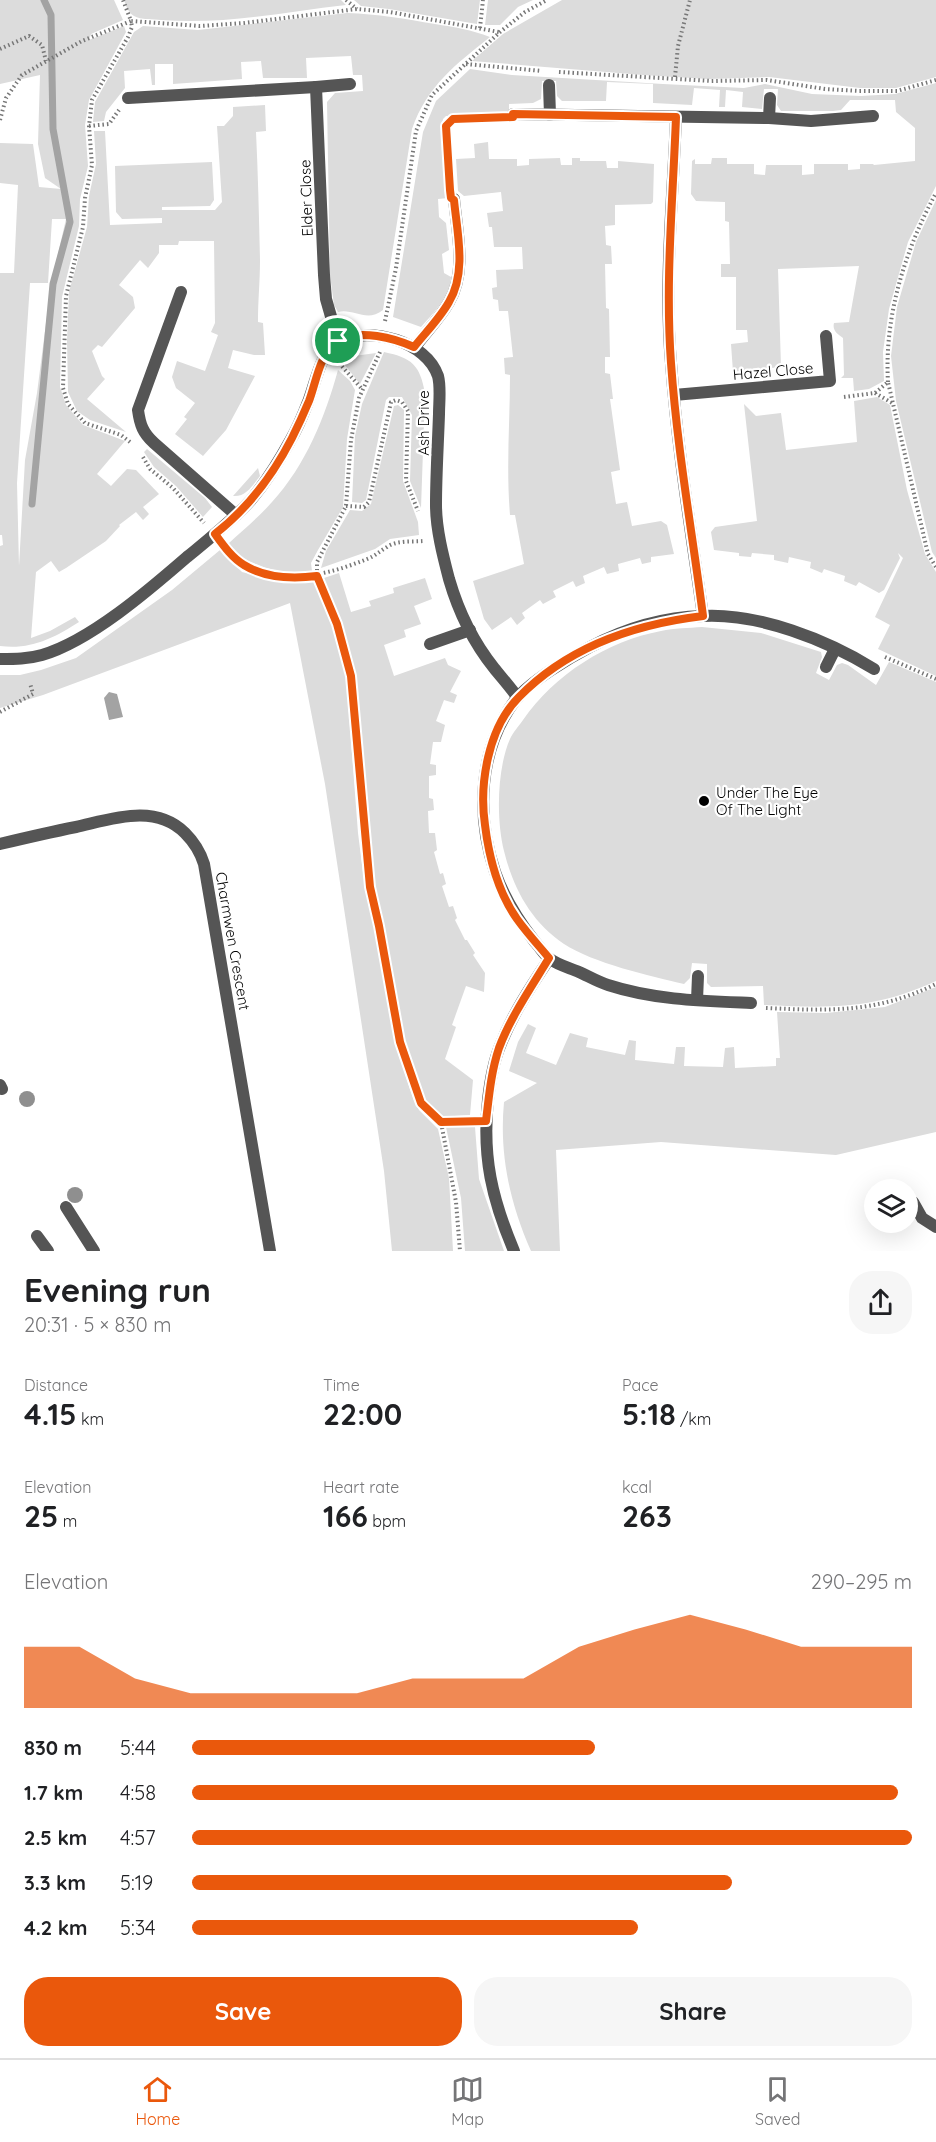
<!DOCTYPE html>
<meta charset="utf-8">
<style>
body{margin:0;font-family:Quicksand,sans-serif;background:#f6f6f6;color:#202124;height:100vh;display:flex;flex-direction:column;font-size:22px;white-space:nowrap}
*{box-sizing:border-box;margin:0}
p{font-size:20px;color:#757577}
.icon{flex:none;width:33px;height:33px;fill:none;stroke:currentColor;stroke-width:2;stroke-linecap:round;stroke-linejoin:round}
.map{position:relative;height:1251px;overflow:hidden}
.sheet{display:flex;flex-direction:column;background:#fff;flex:1}
.sheet>*{flex:none}
.fabs{position:absolute;left:864px;top:1179px;display:grid;gap:12px}
.fabs a{display:grid;place-items:center;width:54px;height:54px;border-radius:50%;background:#fff;box-shadow:0 6px 24px #0002;font-size:30px}
.pin{position:absolute;display:grid;place-items:center;width:51px;height:51px;color:#fff;margin:-26px;border:3px solid #fff;border-radius:50%;box-shadow:0 2px 6px #0007}
.round{display:grid;place-items:center;flex:none;width:63px;height:63px;border-radius:24px;background:#f6f6f6}
.headline{display:flex;align-items:center;justify-content:space-between;height:102px;padding:0 24px}
h1{font-size:33px;font-weight:700;line-height:45px}
.figures{display:grid;grid-template-columns:repeat(3,1fr);gap:9px;height:102px;padding:6px 24px}
.figures div{display:grid;align-content:center}
.figures b{font-size:30px;font-weight:700}
.figures small{font-size:16px;font-weight:400}
.figures p{font-size:16px}
.chart{height:168px;padding:12px 24px}
.chart p{display:flex;justify-content:space-between}
.chart svg{width:100%;height:108px;margin-top:6px;fill:#ea580c;opacity:.7}
.button{display:flex;gap:12px;margin-top:auto;padding:12px 24px}
.button a{flex:1;height:69px;border-radius:24px;background:#ea580c;color:#fff;font-size:24px;font-weight:700;line-height:69px;text-align:center}
.button a+a{background:#f6f6f6;color:#202124}
ul{padding:0 24px;list-style:none;font-size:20px}
li{display:grid;grid-template-columns:96px 72px 1fr;align-items:center;height:45px}
li i{height:15px;border-radius:8px;background:#ea580c}
.dock{display:flex;justify-content:space-around;align-items:center;height:84px;border-top:2px solid #e0e0e0;background:#fff;font-size:16px;color:#757577}
.dock a{display:grid;justify-items:center;gap:3px}
.dock .on{color:#ea580c}
.map>svg:first-child{display:block}
.green{fill:#dcdcdc;fill-rule:evenodd}
.water{fill:#a3a3a3}
.lines{fill:none;stroke-linecap:round;stroke-linejoin:round}
.stream{stroke:#a3a3a3;stroke-width:7}
.path{stroke:#777;stroke-width:4;stroke-dasharray:1.5 3;stroke-linecap:butt}
.service{stroke:#555;stroke-width:12}
.minor{stroke:#555;stroke-width:12}
.tree{fill:#8f8f8f}
.route-casing{stroke:#fff;stroke-width:12}
.route{stroke:#ea580c;stroke-width:8}
.poi-dot{fill:#000;stroke:#fff;stroke-width:2}
.labels{text-anchor:middle;dominant-baseline:central;stroke-width:4.5;stroke-linejoin:round;paint-order:stroke}
.street-label{font-size:15px;fill:#000;stroke:#fff}
.poi-label{font-size:15px;fill:#000;stroke:#fff;text-anchor:start}
</style>
<div class="map">
<svg width="936" height="1251" viewBox="0 0 936 1251">
<rect width="100%" height="100%" fill="#fff"/>
<g class="green">
<path d="M 0,0 L 114,0 L 123,20 L 91,34 L 89,40 L 124,26 L 126,32 L 89,100 L 85,125 L 88,166 L 80,199 L 79,226 L 62,297 L 60,387 L 66,405 L 83,425 L 125,441 L 97,474 L 111,486 L 127,469 L 136,470 L 159,494 L 143,507 L 149,514 L 143,520 L 136,512 L 119,525 L 120,526 L 106,541 L 66,568 L 59,572 L 51,561 L 36,572 L 31,638 L 50,631 L 75,617 L 79,622 C 54,638 31,650 0,646 L 0,546 L 3,545 L 2,535 L 0,535 L 0,273 L 14,273 L 18,185 L 0,183 L 0,143 L 33,144 L 39,187 L 61,189 L 45,178 L 38,144 L 40,75 L 0,84 ZM 66,219 L 51,284 L 37,393 L 25,460 L 19,566 L 17,483 L 30,283 L 48,283 L 52,219 Z"/>
<path d="M 124,0 L 341,0 L 346,5 C 284,12 224,25 161,20 C 153,19 141,20 134,16 C 128,12 126,6 124,0 Z"/>
<path d="M 354,0 L 480,0 L 477,24 L 389,9 L 361,6 Z"/>
<path d="M 488,0 L 533,0 L 518,7 L 500,25 L 485,25 Z"/>
<path d="M 562,0 L 936,0 L 936,77 L 896,88 L 860,88 L 769,77 L 708,79 L 643,75 L 472,61 L 503,34 Z"/>
<path d="M 347,13 C 377,14 406,19 435,24 C 454,27 472,30 490,37 C 455,65 427,86 412,129 L 383,310 C 367,323 353,308 338,312 L 334,305 L 330,275 L 327,102 L 335,93 L 363,91 L 362,75 L 353,75 L 351,56 L 306,58 L 307,78 L 263,78 L 261,61 L 241,62 L 242,79 L 173,84 L 173,64 L 155,64 L 155,85 L 152,85 L 150,69 L 124,71 L 125,88 L 106,112 L 104,121 L 93,122 L 95,102 L 134,32 L 143,26 L 198,30 Z"/>
<path d="M 470,69 L 512,75 L 663,84 L 744,88 L 765,84 L 812,94 L 861,96 L 895,94 L 936,83 L 936,186 L 908,242 L 889,309 L 883,352 L 884,381 L 869,389 L 854,391 L 853,378 L 841,378 L 844,375 L 843,338 C 838,334 832,331 834,323 L 849,322 L 859,266 L 778,269 L 781,367 L 733,372 L 731,344 L 748,342 L 747,330 L 736,330 L 736,277 L 721,277 L 721,264 L 730,264 L 729,222 L 725,221 L 725,202 L 696,201 L 691,194 L 692,161 L 695,159 L 695,164 L 711,164 L 712,158 L 727,158 L 727,164 L 754,164 L 754,174 L 765,175 L 766,165 L 802,165 L 802,175 L 814,174 L 814,164 L 848,164 L 848,170 L 860,169 L 860,164 L 873,164 L 874,165 L 915,161 L 915,128 L 896,112 L 895,100 L 850,100 L 841,110 L 833,111 L 781,111 L 777,105 L 778,89 L 764,89 L 762,109 L 742,107 L 743,92 L 726,90 L 725,107 L 719,107 L 720,90 L 694,88 L 692,105 L 653,103 L 653,84 L 607,82 L 606,101 L 562,101 L 557,96 L 556,81 L 542,81 L 541,99 L 533,103 L 509,104 L 509,116 L 446,116 L 443,119 L 442,125 L 448,198 L 438,199 L 439,217 L 446,223 L 449,250 L 442,254 L 444,273 L 451,277 C 451,295 433,314 421,327 L 393,317 L 423,132 L 436,101 Z"/>
<path d="M 265,105 L 266,131 L 256,132 C 258,173 259,216 260,260 C 260,282 258,299 258,322 L 263,323 L 265,355 L 254,355 L 233,350 L 228,368 L 255,376 L 226,430 L 203,456 L 175,434 L 187,419 L 184,417 L 195,403 L 176,388 L 172,377 L 177,361 L 205,371 L 218,335 L 211,332 L 215,323 L 214,241 L 179,241 L 178,245 L 159,245 L 159,253 L 148,268 L 140,260 L 119,285 L 133,297 L 135,308 L 102,347 L 98,345 L 92,351 L 102,376 L 105,379 L 87,399 L 126,432 L 90,420 L 77,411 L 68,392 L 67,340 L 69,292 L 87,227 L 89,196 L 96,164 L 94,131 L 105,131 L 110,225 L 162,223 L 162,218 L 122,219 L 116,212 L 115,166 L 212,162 L 214,200 L 210,206 L 162,207 L 162,210 L 215,210 L 222,202 L 217,126 L 224,126 L 233,116 L 233,107 Z"/>
<path d="M 488,142 L 489,159 L 517,159 L 517,166 L 529,165 L 529,159 L 560,158 L 561,165 L 572,165 L 572,158 L 580,158 L 580,161 L 606,161 L 607,168 L 618,168 L 618,161 L 654,164 L 653,202 L 651,204 L 615,205 L 615,225 L 605,226 L 606,245 L 611,246 L 612,264 L 605,264 L 606,308 L 609,309 L 610,357 L 605,357 L 605,373 L 610,374 L 613,399 L 610,399 L 620,470 L 611,472 L 616,504 L 627,502 L 632,526 L 661,521 L 667,525 L 674,554 L 651,557 L 651,562 L 642,564 L 640,558 L 618,564 L 619,571 L 607,574 L 604,567 L 583,576 L 585,583 L 576,587 L 573,581 L 553,591 L 556,597 L 543,604 L 540,600 L 522,613 L 525,618 L 517,625 L 511,617 L 492,630 L 484,619 L 473,581 L 524,564 L 515,515 L 510,515 C 506,467 510,422 510,375 L 505,374 L 504,358 L 513,357 L 508,311 L 499,311 L 498,300 L 493,299 L 492,288 L 497,287 L 496,270 L 523,269 L 522,247 L 494,247 L 492,227 L 489,227 L 487,213 L 503,211 L 501,192 L 464,196 L 458,191 L 456,159 L 475,158 L 474,144 Z"/>
<path d="M 936,200 L 936,558 L 932,552 L 896,401 L 891,356 L 897,307 L 916,242 Z"/>
<path d="M 384,352 C 412,358 420,365 425,393 L 421,508 L 410,481 L 412,415 L 402,397 L 389,397 L 386,400 L 366,500 L 362,503 L 352,502 L 355,436 L 362,404 Z"/>
<path d="M 376,353 L 360,384 L 344,364 L 354,356 Z"/>
<path d="M 338,370 L 350,381 L 355,390 L 347,439 L 343,507 L 318,550 L 311,563 L 312,571 L 292,574 L 266,568 L 236,556 L 228,544 C 243,530 259,517 272,502 C 306,465 325,417 338,370 Z"/>
<path d="M 877,397 L 890,405 L 907,490 L 925,554 L 936,572 L 936,676 L 878,649 L 890,625 L 875,617 L 903,558 L 898,553 L 900,558 L 884,590 L 879,593 L 859,582 L 856,586 L 844,581 L 845,576 L 824,569 L 822,573 L 810,568 L 811,562 L 789,557 L 788,563 L 774,560 L 774,555 L 752,553 L 751,557 L 739,556 L 739,553 L 714,550 L 711,532 L 715,527 L 757,521 L 744,404 L 756,416 L 781,413 L 786,450 L 857,442 L 854,401 Z"/>
<path d="M 398,405 L 404,410 L 403,481 L 418,522 L 419,535 L 390,539 L 375,549 L 321,568 L 326,551 L 350,510 L 362,511 L 371,504 L 394,406 Z"/>
<path d="M 147,449 L 205,498 L 212,507 L 203,517 L 176,486 L 154,467 L 144,452 Z"/>
<path d="M 258,468 L 260,476 C 252,486 246,497 233,496 Z"/>
<path d="M 220,550 L 242,572 L 283,582 L 316,582 L 340,643 L 346,675 L 358,833 L 365,888 L 375,930 L 396,1047 L 414,1101 L 419,1110 L 438,1129 L 449,1178 L 453,1251 L 392,1251 L 384,1171 L 325,784 L 290,603 L 43,695 L 0,708 L 0,675 L 20,675 L 41,670 L 76,658 L 172,590 Z"/>
<path d="M 339,573 L 351,612 L 371,606 L 369,601 L 394,593 L 393,588 L 425,578 L 432,599 L 414,606 L 421,624 L 404,630 L 406,637 L 384,645 L 394,676 L 445,658 L 448,665 L 461,671 L 450,692 L 457,695 L 454,703 L 444,700 L 436,721 L 445,725 L 441,742 L 433,742 L 430,764 L 436,765 L 436,775 L 429,776 L 429,798 L 433,799 L 434,810 L 428,811 L 429,833 L 435,833 L 437,850 L 434,852 L 440,874 L 443,873 L 446,884 L 442,886 L 449,907 L 453,906 L 457,918 L 455,920 L 465,940 L 467,940 L 475,953 L 473,955 L 485,973 L 484,992 L 466,986 L 452,1025 L 456,1027 L 445,1059 L 473,1080 L 470,1115 L 439,1117 L 424,1100 L 403,1039 L 384,925 L 374,887 L 368,833 L 365,777 L 355,675 L 324,578 Z"/>
<path d="M 702,627 L 761,633 L 821,652 L 822,657 L 816,673 L 829,680 L 837,665 L 842,663 L 848,665 L 876,685 L 889,662 L 936,682 L 936,981 C 873,1010 830,1008 764,1005 L 763,986 L 711,987 L 707,983 L 707,964 L 692,963 L 690,978 L 684,984 C 650,976 593,963 564,944 C 531,922 513,888 504,851 C 496,820 497,768 510,739 C 513,732 519,726 523,720 C 554,675 607,641 661,631 C 674,628 689,628 702,627 Z"/>
<path d="M 936,987 L 936,1132 L 836,1155 L 661,1142 L 556,1150 L 560,1251 L 531,1251 C 510,1203 499,1155 504,1102 L 537,1083 L 509,1071 L 518,1042 L 528,1024 L 536,1028 L 526,1053 L 556,1065 L 570,1033 L 588,1038 L 586,1047 L 625,1055 L 629,1040 L 636,1041 L 635,1060 L 674,1064 L 676,1047 L 685,1047 L 684,1066 L 723,1067 L 725,1048 L 734,1047 L 735,1068 L 776,1066 L 776,1058 L 780,1058 L 777,1012 L 826,1013 L 885,1007 Z"/>
<path d="M 446,1127 L 475,1127 L 479,1179 L 504,1251 L 465,1251 L 461,1198 Z"/>
</g>
<path class="water" d="M 109,692 L 117,694 L 123,717 L 109,720 L 104,698 Z"/>
<g class="lines">
<path class="stream" d="M 32,504 L 53,284 L 70,222 L 53,129 L 51,15 L 44,0"/>
<g class="path">
<path d="M 346,0 L 357,9"/>
<path d="M 480,28 L 483,0"/>
<path d="M 0,49 L 29,36 L 42,45 L 46,61"/>
<path d="M 466,64 L 542,71"/>
<path d="M 559,72 L 711,81 L 767,80 L 825,89 L 859,91 L 897,91 L 936,80"/>
<path d="M 675,77 L 678,46 L 690,0"/>
<path d="M 0,120 L 6,98 L 22,75 L 82,41 L 131,21 L 123,0"/>
<path d="M 89,126 L 109,124 L 119,110"/>
<path d="M 449,183 L 446,133 L 448,122 L 453,119 L 498,118"/>
<path d="M 385,321 L 396,268 L 416,131 L 432,95 L 500,32 L 525,12 L 547,0"/>
<path d="M 380,352 L 359,398 L 351,440 L 346,506 L 317,562 L 317,576 L 337,624 L 351,676 L 370,887 L 379,926 L 400,1042 L 421,1103 L 441,1122 L 456,1202 L 460,1251"/>
<path d="M 339,363 L 362,389"/>
<path d="M 888,382 C 884,317 905,250 936,193"/>
<path d="M 875,393 L 892,403"/>
<path d="M 844,397 L 875,393 L 888,382 L 928,554 L 936,567"/>
<path d="M 130,442 L 121,435 L 85,423 L 68,404 L 63,388 L 66,296 L 83,227 L 85,198 L 92,165 L 89,126 L 92,100 L 128,37 L 132,27 L 131,21 L 200,26 L 244,23 L 357,9 L 390,12 L 499,32"/>
<path d="M 143,457 L 150,469 L 173,488 L 204,523"/>
<path d="M 346,506 L 364,507 L 369,502 L 391,402 L 396,400 L 402,402 L 408,411 L 406,481 L 418,511"/>
<path d="M 225,547 C 261,591 321,578 367,559 C 375,556 380,551 387,547 C 397,540 412,542 424,541"/>
<path d="M 885,657 L 936,679"/>
<path d="M 0,712 L 33,694 L 30,683"/>
<path d="M 766,1008 C 831,1011 876,1013 936,984"/>
<path d="M 441,1122 L 470,1122"/>
</g>
<g class="service">
<path d="M 549,85 L 550,115"/>
<path d="M 128,98 L 316,87"/>
<path d="M 769,118 L 770,98"/>
<path d="M 415,347 C 426,332 440,318 449,302 C 467,272 457,232 454,199"/>
<path d="M 430,644 L 470,630"/>
<path d="M 826,667 L 835,649"/>
<path d="M 697,1000 L 698,976"/>
<path d="M 913,1202 L 922,1218 L 936,1227"/>
<path d="M 37,1236 L 48,1251"/>
</g>
<g class="minor">
<path d="M 513,114 L 769,118 L 811,121 L 873,116"/>
<path d="M 676,117 C 673,198 664,281 671,363 C 677,447 691,531 703,616"/>
<path d="M 181,292 L 138,410 C 140,425 143,433 154,443 L 236,515"/>
<path d="M 338,341 L 326,299 L 324,275 L 316,87 L 350,84"/>
<path d="M 674,395 L 830,381 L 826,336"/>
<path d="M 0,659 C 15,659 28,659 42,655 C 90,641 149,590 187,557 C 209,539 232,521 251,500 C 266,482 279,461 290,441 C 297,429 303,415 308,402 C 315,385 321,348 340,340 C 372,327 426,341 438,376 C 441,387 439,403 439,414 C 438,444 436,475 436,505 C 436,529 443,556 449,579 C 458,610 474,643 494,668 C 502,678 510,687 518,698"/>
<path d="M 0,844 C 25,838 51,832 76,827 C 112,819 155,803 185,833 C 194,842 200,851 204,864 L 270,1251"/>
<path d="M 751,1003 C 703,1001 654,1000 608,985 C 598,982 588,976 579,972 C 570,968 558,965 550,959 C 544,955 540,947 535,942 C 518,920 504,898 495,872 C 476,815 478,749 516,699 C 531,681 569,658 590,647 C 624,629 664,617 703,616 C 759,613 827,640 874,669"/>
<path d="M 0,1085 L 2,1089"/>
<path d="M 66,1207 L 94,1251"/>
<path d="M 514,1251 C 492,1199 482,1157 488,1100 C 490,1082 493,1063 500,1046 C 512,1015 531,986 549,959"/>
</g>
</g>
<g class="tree">
<circle cx="27" cy="1099" r="8"/>
<circle cx="75" cy="1195" r="8"/>
</g>
<g class="lines">
<defs>
<path id="route" d="M 513,114 L 676,117 C 673,198 665,281 671,363 C 677,448 692,531 703,616 C 636,624 568,647 519,697 C 488,728 479,784 485,825 C 489,858 498,892 517,919 C 527,933 539,946 549,958 C 532,986 510,1018 499,1048 C 491,1072 489,1096 486,1121 L 441,1122 L 421,1103 L 400,1042 L 379,926 L 370,887 L 351,676 L 337,624 L 317,576 C 293,579 265,578 244,565 C 232,558 223,545 215,534 C 247,509 273,475 292,438 C 298,426 304,413 309,401 C 316,383 320,351 339,340 C 360,329 394,338 414,347 C 426,332 440,318 449,302 C 467,272 457,232 454,200 L 451,198 L 450,190 L 446,126 L 453,119 L 513,117 Z"/>
</defs>
<use href="#route" class="route-casing"/>
<use href="#route" class="route"/>
</g>
<circle class="poi-dot" cx="704" cy="801" r="6"/>
<g class="labels">
<g class="street-label">
<text transform="translate(306 198) rotate(-92)">Elder Close</text>
<text transform="translate(773 371) rotate(-5)">Hazel Close</text>
<text transform="translate(423 423) rotate(-90)">Ash Drive</text>
<text transform="translate(233 941) rotate(80)">Charmwen Crescent</text>
</g>
<g class="poi-label">
<text x="716" y="792">Under The Eye<tspan x="716" dy="17">Of The Light</tspan></text>
</g>
</g>
</svg>
<div class="fabs">
<a><svg class="icon" aria-label="layers" viewBox="0 0 24 24"><path d="M12 4l9 5-9 5-9-5zM3 14l9 5 9-5"/></svg></a>
</div>
<div class="pin" style="left:338px;top:341px;background:#1e9e55"><svg class="icon" aria-label="arrive" viewBox="0 0 24 24"><path d="M6 21V4h12l-3 4 3 4H6"/></svg></div>
</div>
<section class="sheet">
<div class="headline"><div><h1>Evening run</h1><p>20:31 · 5 × 830 m</p></div><a class="round"><svg class="icon" aria-label="share" viewBox="0 0 24 24"><path d="M12 15V3M7 8l5-5 5 5M5 13v7h14v-7"/></svg></a></div>
<div class="figures">
<div><p>Distance</p><b>4.15<small> km</small></b></div>
<div><p>Time</p><b>22:00</b></div>
<div><p>Pace</p><b>5:18<small> /km</small></b></div>
</div>
<div class="figures">
<div><p>Elevation</p><b>25<small> m</small></b></div>
<div><p>Heart rate</p><b>166<small> bpm</small></b></div>
<div><p>kcal</p><b>263</b></div>
</div>
<div class="chart"><p><span>Elevation</span>290–295 m</p>
<svg viewBox="0 0 160 44" preserveAspectRatio="none"><path d="M0 44V19L10 19L20 32L30 38L40 38L50 38L60 38L70 32L80 32L90 32L100 19L110 12L120 6L130 12L140 19L150 19L160 19V44z"/></svg>
</div>
<ul>
<li><b>830 m</b>5:44<i style="width:56%"></i></li>
<li><b>1.7 km</b>4:58<i style="width:98%"></i></li>
<li><b>2.5 km</b>4:57<i style="width:100%"></i></li>
<li><b>3.3 km</b>5:19<i style="width:75%"></i></li>
<li><b>4.2 km</b>5:34<i style="width:62%"></i></li>
</ul>
<div class="button"><a>Save</a><a>Share</a></div>
</section>
<nav class="dock">
<a class="on"><svg class="icon" aria-label="home" viewBox="0 0 24 24"><path d="M3 11l9-7 9 7M6 9v11h12V9"/></svg>Home</a>
<a><svg class="icon" aria-label="map" viewBox="0 0 24 24"><path d="M3 6l6-2 6 2 6-2v14l-6 2-6-2-6 2zM9 4v14M15 6v14"/></svg>Map</a>
<a><svg class="icon" aria-label="saved" viewBox="0 0 24 24"><path d="M7 4h10v16l-5-4-5 4z"/></svg>Saved</a>
</nav>
